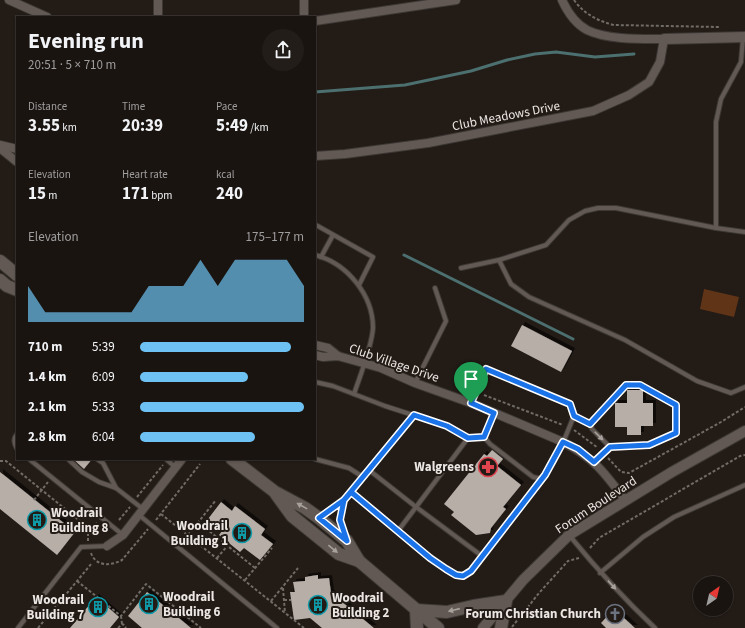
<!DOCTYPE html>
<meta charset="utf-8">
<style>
body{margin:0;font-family:"Source Sans 3",sans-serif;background:#231d19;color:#f1f3f6;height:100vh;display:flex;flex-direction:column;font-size:15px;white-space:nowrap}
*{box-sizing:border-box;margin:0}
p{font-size:13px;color:#9f9e9f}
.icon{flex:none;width:22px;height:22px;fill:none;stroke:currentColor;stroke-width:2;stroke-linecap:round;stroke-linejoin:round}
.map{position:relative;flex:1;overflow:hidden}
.details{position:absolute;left:16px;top:16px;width:300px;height:444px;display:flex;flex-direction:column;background:#1a1410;border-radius:0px;box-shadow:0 1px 3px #0004,0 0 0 1px #383330}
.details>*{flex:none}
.needle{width:26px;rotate:34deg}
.fabs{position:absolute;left:693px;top:576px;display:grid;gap:8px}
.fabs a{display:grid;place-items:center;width:40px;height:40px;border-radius:50%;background:#1a1410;box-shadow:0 1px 3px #0004,0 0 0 1px #383330;font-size:20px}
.pin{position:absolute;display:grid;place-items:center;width:34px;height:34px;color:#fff;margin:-41px -17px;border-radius:50% 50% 50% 0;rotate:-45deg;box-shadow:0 0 4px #0007}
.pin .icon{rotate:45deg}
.round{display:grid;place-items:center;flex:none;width:42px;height:42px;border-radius:21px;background:#231d19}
.head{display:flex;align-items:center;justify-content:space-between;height:68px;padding:0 12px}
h1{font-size:22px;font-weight:700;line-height:30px}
.figures{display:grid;grid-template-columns:repeat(3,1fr);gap:6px;height:68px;padding:4px 12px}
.figures div{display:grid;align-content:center}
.figures b{font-size:17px;font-weight:700}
.figures small{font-size:11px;font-weight:400}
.figures p{font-size:11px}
.chart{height:112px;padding:8px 12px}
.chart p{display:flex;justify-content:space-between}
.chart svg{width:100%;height:72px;margin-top:4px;fill:#6dc2f3;opacity:.7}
ul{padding:0 12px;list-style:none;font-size:13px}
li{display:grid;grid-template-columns:64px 48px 1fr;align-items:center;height:30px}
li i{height:10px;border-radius:5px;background:#6dc2f3}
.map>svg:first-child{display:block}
.green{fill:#603417}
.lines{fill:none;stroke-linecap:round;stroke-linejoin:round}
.stream{stroke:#4c6f6f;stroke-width:3}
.building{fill:#b8aea8;filter:url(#shadow)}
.service-casing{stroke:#3d3834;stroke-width:6}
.minor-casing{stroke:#3d3834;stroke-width:10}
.tertiary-casing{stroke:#3d3834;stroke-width:12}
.secondary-casing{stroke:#3d3834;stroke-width:14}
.path{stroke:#716b66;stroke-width:2;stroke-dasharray:3 2;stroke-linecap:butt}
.service{stroke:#625954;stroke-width:4}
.minor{stroke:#625954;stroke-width:8}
.tertiary{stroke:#625954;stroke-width:10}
.secondary{stroke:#625954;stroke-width:12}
.oneway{fill:#a8a09c}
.route-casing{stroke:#fff;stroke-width:8}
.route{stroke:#1a73e8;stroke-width:5}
.labels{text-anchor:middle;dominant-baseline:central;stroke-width:4;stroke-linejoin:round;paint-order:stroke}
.street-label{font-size:13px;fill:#ede7e4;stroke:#221b16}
.poi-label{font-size:13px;font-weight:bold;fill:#ede7e4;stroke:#221b16;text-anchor:end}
</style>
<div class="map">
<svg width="745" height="628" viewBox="0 0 745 628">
<defs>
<filter id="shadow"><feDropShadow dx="3" dy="-3" stdDeviation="0" flood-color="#0009"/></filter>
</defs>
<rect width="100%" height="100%" fill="#221b16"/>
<path class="green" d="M 704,289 L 739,297 L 734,317 L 700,309 Z"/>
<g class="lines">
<g class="stream">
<path d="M 315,92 L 405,85 L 471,71 L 507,60 L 535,54 L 556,52 L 595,57 L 634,54"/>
<path d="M 404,255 L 573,339"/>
</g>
</g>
<g class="building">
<path d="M 522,325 L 572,351 L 561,372 L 511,346 Z"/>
<path d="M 627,390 L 642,390 L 643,391 L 643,403 L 653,403 L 653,426 L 641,426 L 641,435 L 627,435 L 627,427 L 615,427 L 615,403 L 627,403 Z"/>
<path d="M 492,450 L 503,459 L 497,466 L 521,485 L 503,507 L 506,509 L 491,528 L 490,533 L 476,535 L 451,515 L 454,512 L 444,504 L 484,454 L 487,456 Z"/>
<path d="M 73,459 L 92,459 L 84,469 Z"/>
<path d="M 0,472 L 75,532 L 57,555 L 0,509 Z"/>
<path d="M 221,502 L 232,511 L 235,506 L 265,529 L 261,535 L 273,544 L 260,560 L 244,548 L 240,552 L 219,535 L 222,531 L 208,519 Z"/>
<path d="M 318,575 L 318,579 L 329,578 L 331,593 L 374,628 L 322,628 L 310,618 L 294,620 L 290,592 L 295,592 L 293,582 L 305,581 L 305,577 Z"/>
<path d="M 147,592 L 191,628 L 142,628 L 128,616 Z"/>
<path d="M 96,597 L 119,617 L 110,628 L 70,628 Z"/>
<path d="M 614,609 L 635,628 L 606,628 L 601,623 Z"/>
</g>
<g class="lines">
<defs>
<g id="service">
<path d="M 316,225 L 373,257 L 359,285"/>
<path d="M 716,228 L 716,122 L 721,99 L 741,62 L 743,38"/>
<path d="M 315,255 C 347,263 373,295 373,328 C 372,346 360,376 354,394"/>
<path d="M 321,257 L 333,235"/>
<path d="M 499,260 L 511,284 L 529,297 L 625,340 L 697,381 L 731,393 L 745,387"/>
<path d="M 461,268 L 499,260 L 546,245 L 569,220 L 585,211 L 598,208 L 616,208 L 716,228 L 745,232"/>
<path d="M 315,382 L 333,386 L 385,406 L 447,426 L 468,438 L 484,437"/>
<path d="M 415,383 L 446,321 L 435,288"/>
<path d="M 471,403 L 486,369 L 570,404 L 574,416 C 565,437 557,461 542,479 L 533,477 L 490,444 L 484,437 L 494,413"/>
<path d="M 574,416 L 590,424"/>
<path d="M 17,434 C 13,439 14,443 17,449"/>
<path d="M 29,459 L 123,535"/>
<path d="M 68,459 L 82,472 L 99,482 L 116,488 L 143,509"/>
<path d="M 97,459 L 103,463 L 116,488"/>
<path d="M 166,459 L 175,467"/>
<path d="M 315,459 L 349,468 L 363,477"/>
<path d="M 594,462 L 610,447 L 649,445 L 676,433 L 676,405 L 640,385 L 626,385 L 590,424 L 592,429 L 610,447"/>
<path d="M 369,470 L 416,507 L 482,556"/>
<path d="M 351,492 L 430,558 L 446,569 L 456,575 L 463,576 L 471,571 L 542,479"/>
<path d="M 344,501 L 339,520 L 345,535"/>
<path d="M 139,515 L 277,628"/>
<path d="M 320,518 L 344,501 L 413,415"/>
<path d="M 398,531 L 468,438"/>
<path d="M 569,535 C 596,568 624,599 655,628"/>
<path d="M 600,573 L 643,537 L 674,517 L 745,485"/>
<path d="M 18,628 L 81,547 L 107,546"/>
</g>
<g id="minor">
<path d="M 9,0 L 47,17"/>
<path d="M 158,0 L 158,17"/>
<path d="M 304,17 L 304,0"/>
<path d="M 315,21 L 456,0"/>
<path d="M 0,145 L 17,149"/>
<path d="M 0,148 L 17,162"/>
<path d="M 315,156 L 345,154 L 428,143 L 593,111 L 629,95 L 649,82 L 660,62 L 664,39 C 642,39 607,40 587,30 C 576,24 567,11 562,0"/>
<path d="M 315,345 L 328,348 L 338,356"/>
<path d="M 315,355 L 323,357 L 338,356 L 381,368 L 415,383 L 471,403 L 563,442 C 594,458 605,473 625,500"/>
<path d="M 107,546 L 123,535 L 182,459"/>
</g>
<g id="tertiary">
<path d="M 664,39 L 745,37"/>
<path d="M 483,628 L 523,580 L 569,535 L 672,472 L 745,431"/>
</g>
<g id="secondary">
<path d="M 0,261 L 17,275"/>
<path d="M 0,280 L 7,286 L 17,290"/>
<path d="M 232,459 L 275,492 L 305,508 L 319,518 L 347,541 L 359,561 L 438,628"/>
<path d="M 276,494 L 292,516 L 339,554 L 359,561"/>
<path d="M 417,628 L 416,610 L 447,612 L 473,606 L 506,601 L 501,628"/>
</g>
</defs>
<use href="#service" class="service-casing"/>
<use href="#minor" class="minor-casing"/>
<use href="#tertiary" class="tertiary-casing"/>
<use href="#secondary" class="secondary-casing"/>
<g class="path">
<path d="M 574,0 C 584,14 598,21 614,25 L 720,27"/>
<path d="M 484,395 L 563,425"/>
<path d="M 574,430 L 598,448"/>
<path d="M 608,458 L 621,472 L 629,473 L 721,422 L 745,407"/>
<path d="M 0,461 L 6,461 L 91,530"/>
<path d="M 137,497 L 163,465"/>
<path d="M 34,500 L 48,482"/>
<path d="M 161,514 L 304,628"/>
<path d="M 119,520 L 130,507"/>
<path d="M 156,520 L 200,464"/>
<path d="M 198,522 L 255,568"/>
<path d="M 74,531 L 81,522"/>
<path d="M 188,535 L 216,500"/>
<path d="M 88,541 L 88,533 L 97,523"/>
<path d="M 590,548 L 599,538 L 740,456 L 745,455"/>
<path d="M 91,553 C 96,567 111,566 122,560 L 148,529"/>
<path d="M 217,558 L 229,544"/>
<path d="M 245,580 L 272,548"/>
<path d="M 77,581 L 121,616 L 146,584 L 201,628"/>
<path d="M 283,588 L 285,613"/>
<path d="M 284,600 L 291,600"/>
<path d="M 271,601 L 298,568"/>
<path d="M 121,616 L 122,624"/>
<path d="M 512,627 L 539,593 L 568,561 L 579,558"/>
<path d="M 38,628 L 92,563"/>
<path d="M 118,628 L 122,624 L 124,625 L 126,628"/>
</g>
<use href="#service" class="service"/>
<use href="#minor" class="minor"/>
<use href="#tertiary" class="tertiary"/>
<use href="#secondary" class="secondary"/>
</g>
<defs><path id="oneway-solid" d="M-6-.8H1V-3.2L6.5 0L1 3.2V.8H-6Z"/></defs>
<g class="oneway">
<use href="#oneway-solid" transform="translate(599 436) rotate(45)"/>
<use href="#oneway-solid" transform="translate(302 506) rotate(-151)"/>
<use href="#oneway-solid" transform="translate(333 549) rotate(39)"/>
<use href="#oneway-solid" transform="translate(612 585) rotate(47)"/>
<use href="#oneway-solid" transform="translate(454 610) rotate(167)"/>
</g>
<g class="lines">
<defs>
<path id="route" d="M 471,403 L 494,413 L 484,437 L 468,438 L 447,426 L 414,415 L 344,500 L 340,520 L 347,541 L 319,518 L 344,500 L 351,492 L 430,558 L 446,569 L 456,575 L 463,576 L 471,571 L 545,475 L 563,442 L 578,449 L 594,462 L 610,447 L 649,445 L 676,433 L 676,405 L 640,385 L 626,385 L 590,424 L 574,416 L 570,404 L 486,369 L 471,403"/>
</defs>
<use href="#route" class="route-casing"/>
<use href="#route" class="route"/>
</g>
<defs>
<symbol id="pharmacy-ring" viewBox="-11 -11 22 22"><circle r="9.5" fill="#221b16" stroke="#e0444e" stroke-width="1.5"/><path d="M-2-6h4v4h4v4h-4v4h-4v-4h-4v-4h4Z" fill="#e0444e"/></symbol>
<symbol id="building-ring" viewBox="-11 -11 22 22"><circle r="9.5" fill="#221b16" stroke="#0f9aa8" stroke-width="1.5"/><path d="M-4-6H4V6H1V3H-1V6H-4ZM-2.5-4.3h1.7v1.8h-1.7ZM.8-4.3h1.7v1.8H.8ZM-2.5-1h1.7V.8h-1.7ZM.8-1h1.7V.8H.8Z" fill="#0f9aa8"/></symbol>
<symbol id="church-ring" viewBox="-11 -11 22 22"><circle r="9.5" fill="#221b16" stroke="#6b7280" stroke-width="1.5"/><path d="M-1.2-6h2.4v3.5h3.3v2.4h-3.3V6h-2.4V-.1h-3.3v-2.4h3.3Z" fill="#6b7280"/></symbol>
</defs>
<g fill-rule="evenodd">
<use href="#pharmacy-ring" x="477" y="456" width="22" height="22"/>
<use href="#building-ring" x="26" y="509" width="22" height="22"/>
<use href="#building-ring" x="231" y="522" width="22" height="22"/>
<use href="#building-ring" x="138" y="593" width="22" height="22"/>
<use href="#building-ring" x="307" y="594" width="22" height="22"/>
<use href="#building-ring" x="87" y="596" width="22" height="22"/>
<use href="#church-ring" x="604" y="603" width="22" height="22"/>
</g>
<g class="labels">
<g class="street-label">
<text transform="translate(506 116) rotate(-11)">Club Meadows Drive</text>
<text transform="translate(394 363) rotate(19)">Club Village Drive</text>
<text transform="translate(596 505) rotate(-33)">Forum Boulevard</text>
</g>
<g class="poi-label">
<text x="474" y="467">Walgreens</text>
<text x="51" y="513" text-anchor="start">Woodrail<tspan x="51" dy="15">Building 8</tspan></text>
<text x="228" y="526">Woodrail<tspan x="228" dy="15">Building 1</tspan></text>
<text x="163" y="597" text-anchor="start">Woodrail<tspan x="163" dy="15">Building 6</tspan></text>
<text x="332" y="598" text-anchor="start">Woodrail<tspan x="332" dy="15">Building 2</tspan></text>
<text x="84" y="600">Woodrail<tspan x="84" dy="15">Building 7</tspan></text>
<text x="601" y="614">Forum Christian Church</text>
</g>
</g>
</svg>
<div class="fabs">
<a><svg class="needle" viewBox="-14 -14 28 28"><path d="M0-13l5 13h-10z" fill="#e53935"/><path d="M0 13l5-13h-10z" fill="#9f9e9f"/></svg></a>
</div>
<div class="pin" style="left:471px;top:403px;background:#1e9e55"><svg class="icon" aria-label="arrive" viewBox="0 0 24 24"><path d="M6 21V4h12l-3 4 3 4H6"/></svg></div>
<section class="details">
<div class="head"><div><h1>Evening run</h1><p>20:51 · 5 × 710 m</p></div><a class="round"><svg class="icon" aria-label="share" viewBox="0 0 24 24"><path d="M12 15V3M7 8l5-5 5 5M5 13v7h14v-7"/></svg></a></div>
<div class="figures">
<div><p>Distance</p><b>3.55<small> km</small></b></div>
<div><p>Time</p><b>20:39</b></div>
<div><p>Pace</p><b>5:49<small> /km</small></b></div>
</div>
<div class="figures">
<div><p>Elevation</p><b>15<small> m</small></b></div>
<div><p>Heart rate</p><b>171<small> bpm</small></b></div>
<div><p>kcal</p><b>240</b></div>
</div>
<div class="chart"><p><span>Elevation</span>175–177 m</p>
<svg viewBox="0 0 160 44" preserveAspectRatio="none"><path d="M0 44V22L10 38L20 38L30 38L40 38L50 38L60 38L70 22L80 22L90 22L100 6L110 22L120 6L130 6L140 6L150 6L160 22V44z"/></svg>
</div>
<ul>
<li><b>710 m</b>5:39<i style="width:92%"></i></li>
<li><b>1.4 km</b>6:09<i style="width:66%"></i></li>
<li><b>2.1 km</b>5:33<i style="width:100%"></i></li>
<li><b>2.8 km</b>6:04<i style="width:70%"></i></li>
</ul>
</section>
</div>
